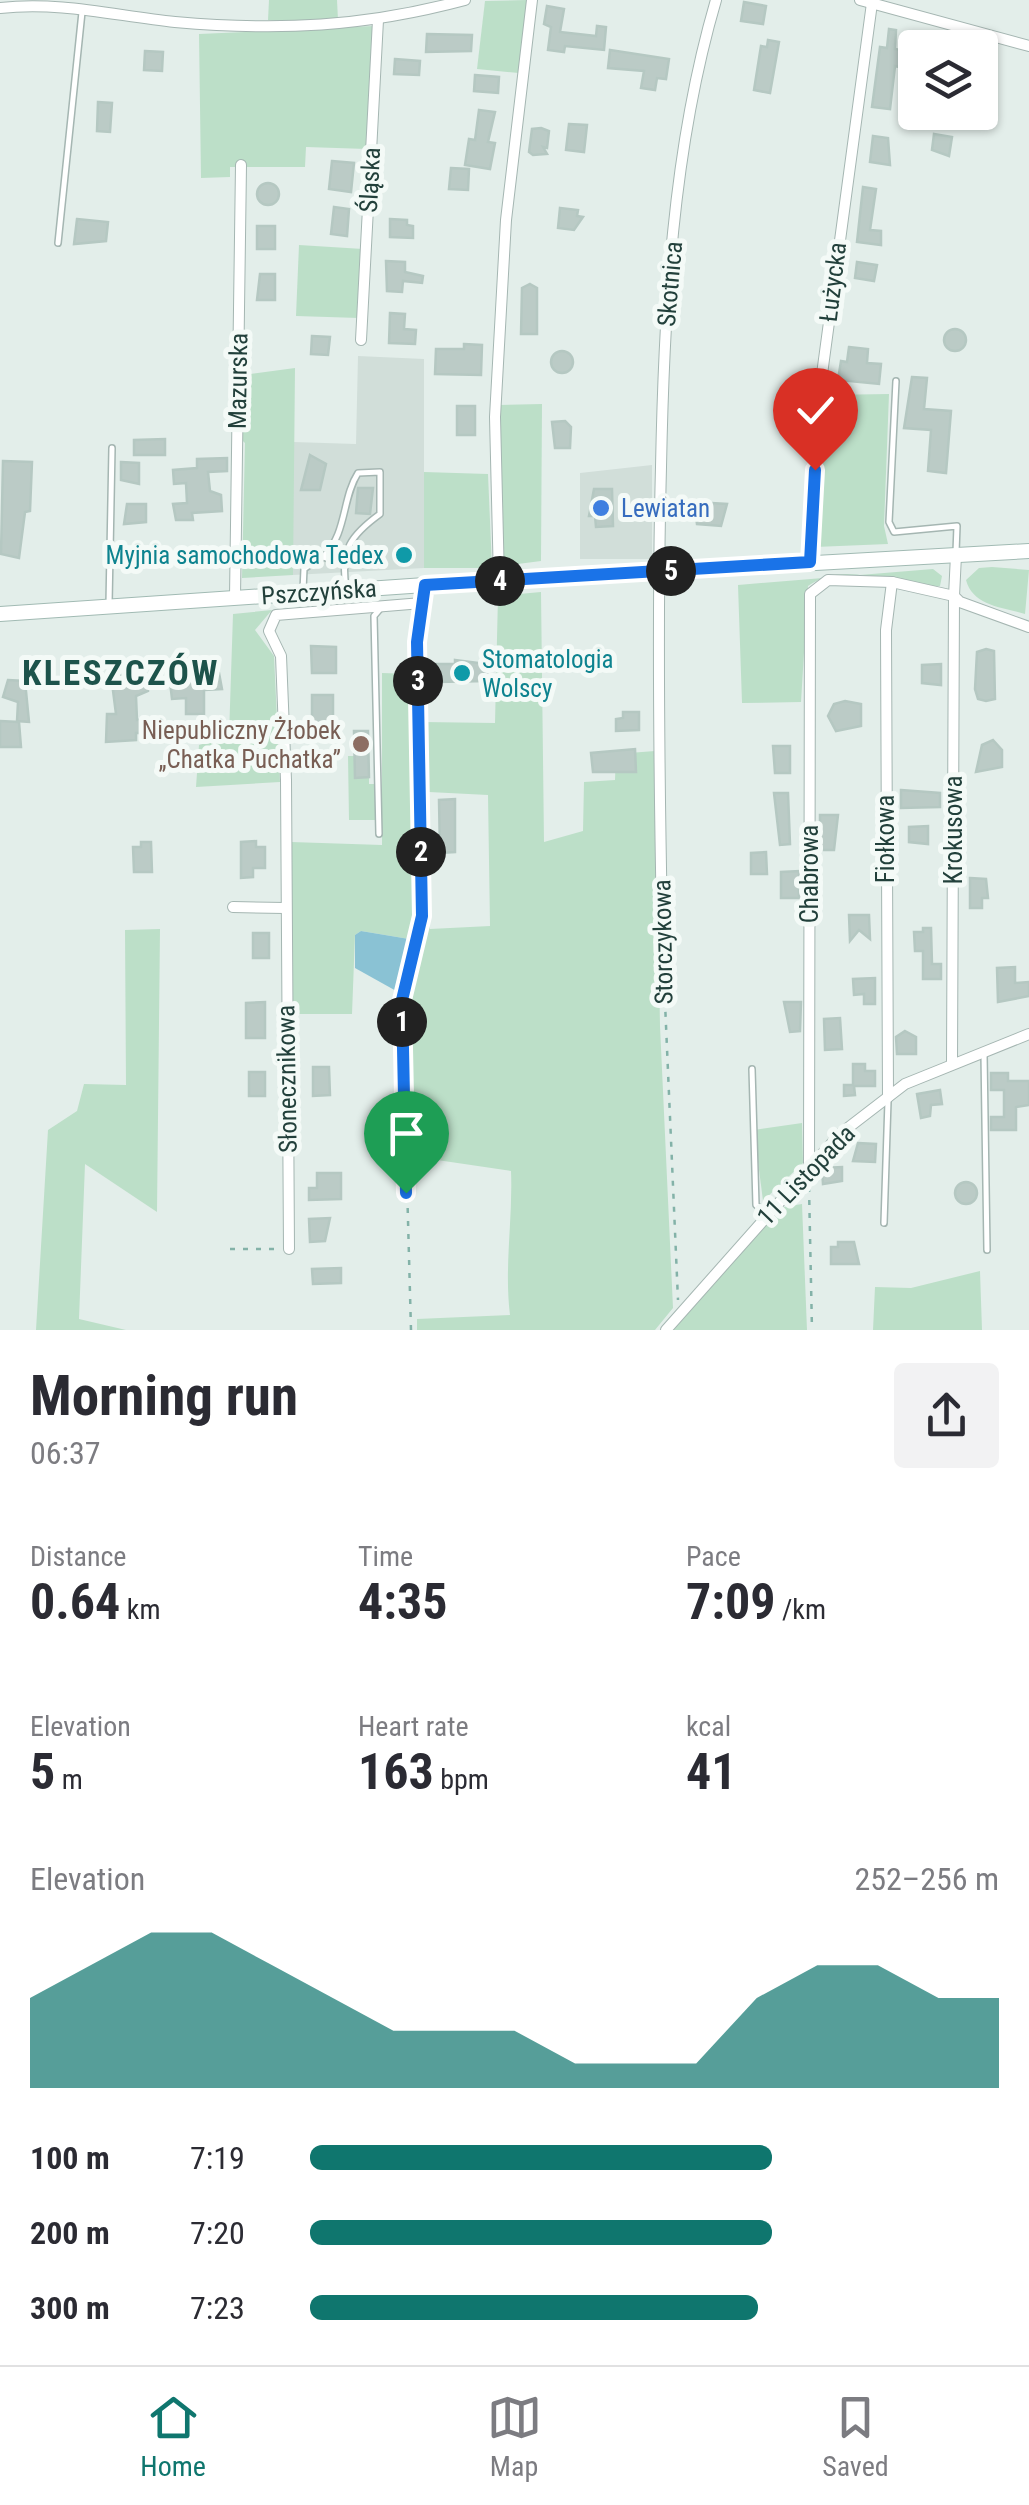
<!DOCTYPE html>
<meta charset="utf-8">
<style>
body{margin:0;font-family:"Roboto Condensed",sans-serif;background:#f2f2f3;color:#2b2b33;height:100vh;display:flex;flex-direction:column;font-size:38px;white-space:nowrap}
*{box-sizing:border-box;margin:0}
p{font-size:32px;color:#7c7c81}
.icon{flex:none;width:55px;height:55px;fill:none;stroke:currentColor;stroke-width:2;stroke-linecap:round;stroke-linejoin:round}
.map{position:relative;height:1330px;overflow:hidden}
.side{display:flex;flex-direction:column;background:#fff;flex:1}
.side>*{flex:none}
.controls{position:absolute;left:898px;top:30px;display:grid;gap:20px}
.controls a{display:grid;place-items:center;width:100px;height:100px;border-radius:10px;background:#fff;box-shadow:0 2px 8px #0004;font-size:50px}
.pin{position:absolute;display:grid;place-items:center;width:85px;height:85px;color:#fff;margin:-102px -42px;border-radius:50% 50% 50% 0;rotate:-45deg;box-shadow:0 0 10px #0007}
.pin .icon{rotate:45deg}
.km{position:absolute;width:50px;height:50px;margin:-25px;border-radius:50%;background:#222;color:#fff;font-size:28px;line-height:50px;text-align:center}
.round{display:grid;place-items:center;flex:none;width:105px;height:105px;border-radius:10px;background:#f2f2f3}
.headline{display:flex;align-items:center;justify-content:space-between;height:170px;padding:0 30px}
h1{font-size:55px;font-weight:700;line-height:75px}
.metrics{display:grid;grid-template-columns:repeat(3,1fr);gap:15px;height:170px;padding:10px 30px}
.metrics div{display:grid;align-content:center}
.metrics b{font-size:50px;font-weight:700}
.metrics small{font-size:28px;font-weight:400}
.metrics p{font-size:28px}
.chart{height:280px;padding:20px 30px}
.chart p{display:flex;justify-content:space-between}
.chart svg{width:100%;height:180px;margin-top:10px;fill:#0f766e;opacity:.7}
ul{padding:0 30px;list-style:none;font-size:32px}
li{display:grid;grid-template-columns:160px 120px 1fr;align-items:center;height:75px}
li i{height:25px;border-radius:12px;background:#0f766e}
.menu{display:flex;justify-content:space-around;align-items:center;height:140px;border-top:2px solid #e1e1e2;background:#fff;font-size:28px;color:#7c7c81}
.menu a{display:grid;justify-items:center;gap:5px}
.menu .on{color:#0f766e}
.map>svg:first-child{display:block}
.built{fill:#d1ded9}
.green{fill:#bcdfc8}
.water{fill:#8ac2d4}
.building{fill:#bbcbc6;stroke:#b5c8c2;stroke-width:2.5}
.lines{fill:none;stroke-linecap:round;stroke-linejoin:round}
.lane-casing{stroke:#a5b6b2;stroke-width:8}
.street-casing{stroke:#a5b6b2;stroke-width:12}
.secondary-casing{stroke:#a1bab3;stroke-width:16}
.path{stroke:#83b2a8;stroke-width:2.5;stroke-dasharray:5 8;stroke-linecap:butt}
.lane{stroke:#fff;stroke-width:5}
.street{stroke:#fff;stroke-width:10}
.secondary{stroke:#fff;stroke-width:14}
.route-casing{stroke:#fff;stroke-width:20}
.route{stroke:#1a73e8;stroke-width:12}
.shop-dot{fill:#3f7fe0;stroke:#f4faf7;stroke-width:4}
.culture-dot{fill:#0f9aa8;stroke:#f4faf7;stroke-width:4}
.education-dot{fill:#8d6e63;stroke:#f4faf7;stroke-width:4}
.labels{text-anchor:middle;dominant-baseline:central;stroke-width:10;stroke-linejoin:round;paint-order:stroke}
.street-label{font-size:25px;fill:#22403b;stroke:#f4faf7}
.shop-label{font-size:25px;fill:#366cbe;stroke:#f4faf7;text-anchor:start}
.culture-label{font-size:25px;fill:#0d838f;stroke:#f4faf7;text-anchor:end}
.education-label{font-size:25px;fill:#785e54;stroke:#f4faf7;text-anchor:end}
.district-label{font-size:35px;font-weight:bold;letter-spacing:2.5px;fill:#1d534b;stroke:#f4faf7}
</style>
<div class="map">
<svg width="1029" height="1330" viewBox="0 0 1029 1330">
<rect width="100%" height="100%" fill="#e3eeea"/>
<g class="built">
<path d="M 358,356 L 424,359 L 424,568 L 293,575 L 293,442 L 356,444 Z"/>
<path d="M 652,465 L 652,559 L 580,559 L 580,473 Z"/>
</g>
<g class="green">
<path d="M 269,0 L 337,0 L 338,20 L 303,24 L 268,20 Z"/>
<path d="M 527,0 L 519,73 L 477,69 L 485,1 Z"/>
<path d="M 373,26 L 367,149 L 306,147 L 305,167 L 230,167 L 230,177 L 201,178 L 199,34 Z"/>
<path d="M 299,245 L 363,249 L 359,318 L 296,316 Z"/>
<path d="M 295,368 L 293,575 L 242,578 L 245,443 L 238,436 L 242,375 Z"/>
<path d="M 889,394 L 884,526 L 888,544 L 815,547 L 827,395 Z"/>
<path d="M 542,404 L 541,561 L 502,566 L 498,405 Z"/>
<path d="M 424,472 L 488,474 L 492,568 L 424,568 Z"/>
<path d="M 992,567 L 1029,570 L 1025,614 C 1002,607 973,606 966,580 L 979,568 Z"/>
<path d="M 933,569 L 942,576 L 940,586 C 895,592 850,556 808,586 L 801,702 L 742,703 L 738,585 Z"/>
<path d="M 541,592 L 544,842 L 583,831 L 584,782 L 615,780 L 616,754 L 655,751 L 660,1026 L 673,1308 L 655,1330 L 417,1330 L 417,1319 L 510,1315 C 504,1266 513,1220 511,1171 L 410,1156 L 407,1000 L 428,921 L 430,929 L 490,926 L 488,795 L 429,792 L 423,722 L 495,723 L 498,596 Z"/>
<path d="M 272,610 L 255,630 L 274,656 L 280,782 L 196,787 L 199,745 L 229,736 L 233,614 Z"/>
<path d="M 382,673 L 412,674 L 417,919 L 409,939 L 361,931 L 355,935 L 352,1014 L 293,1014 L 291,842 L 382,845 Z"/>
<path d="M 348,756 L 355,756 L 355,777 L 369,777 L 369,784 L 376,784 L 376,820 L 349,820 Z"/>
<path d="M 160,929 L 157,1212 L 85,1164 L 79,1319 L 126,1330 L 36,1330 L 48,1130 L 77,1111 L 84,1084 L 126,1085 L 125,930 Z"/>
<path d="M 802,1123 L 803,1163 L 763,1201 L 754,1130 Z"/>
<path d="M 802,1204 L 807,1330 L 673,1330 L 771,1209 Z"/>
<path d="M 980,1271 L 982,1330 L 873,1330 L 875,1287 L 911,1288 Z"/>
</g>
<path class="water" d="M 361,931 L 409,939 L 398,992 L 355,968 L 355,935 Z"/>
<g class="building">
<path d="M 744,2 L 766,6 L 763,24 L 741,21 Z"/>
<path d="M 547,6 L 564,9 L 560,32 L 596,36 L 597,26 L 606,27 L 604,50 L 565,46 L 564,52 L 548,50 L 551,27 L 544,24 Z"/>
<path d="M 889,29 L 896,30 L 895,49 L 901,50 L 903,56 L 899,67 L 895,66 L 890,109 L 872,107 L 880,47 L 887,48 Z"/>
<path d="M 427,34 L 472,35 L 471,51 L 426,52 Z"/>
<path d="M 768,40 L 779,42 L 770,93 L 754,90 L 761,46 L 767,47 Z"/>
<path d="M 610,50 L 669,59 L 666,79 L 657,78 L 655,90 L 641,88 L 644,71 L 608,68 Z"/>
<path d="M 145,51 L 163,52 L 162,71 L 144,70 Z"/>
<path d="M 395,59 L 420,61 L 419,75 L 394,74 Z"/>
<path d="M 475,75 L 499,77 L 498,93 L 474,91 Z"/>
<path d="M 98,102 L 112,103 L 110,132 L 97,131 Z"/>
<path d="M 479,110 L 495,112 L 488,142 L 495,143 L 490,169 L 465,165 L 469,139 L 475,140 Z"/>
<path d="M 569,124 L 587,125 L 584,152 L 566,150 Z"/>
<path d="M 541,128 L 549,131 L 547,148 L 543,147 L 547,154 L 533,155 L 529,152 L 532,129 Z"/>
<path d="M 934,134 L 952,137 L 949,156 L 932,150 Z"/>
<path d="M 873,136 L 888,138 L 890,165 L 870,162 Z"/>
<path d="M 332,161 L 354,163 L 351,192 L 329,189 Z"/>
<path d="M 451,168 L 469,169 L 468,190 L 449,189 Z"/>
<circle cx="268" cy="194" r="11"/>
<path d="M 863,187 L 876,189 L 870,230 L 881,231 L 881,245 L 857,242 Z"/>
<path d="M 334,207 L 349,209 L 347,236 L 331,234 Z"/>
<path d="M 560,208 L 578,210 L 577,216 L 583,217 L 574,230 L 558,228 Z"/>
<path d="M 77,219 L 108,222 L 106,241 L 74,244 Z"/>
<path d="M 390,219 L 407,220 L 407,225 L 413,226 L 413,238 L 390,237 Z"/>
<rect x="257" y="226" width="18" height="23"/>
<path d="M 386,261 L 405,262 L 405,272 L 423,276 L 422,283 L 403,281 L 402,292 L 387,291 Z"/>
<path d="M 857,262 L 877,265 L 874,281 L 855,278 Z"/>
<path d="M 260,274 L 275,274 L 275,300 L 257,300 Z"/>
<path d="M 530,284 L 537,288 L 537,334 L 521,334 L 522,288 Z"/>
<path d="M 390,313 L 405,314 L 404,329 L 416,330 L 415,344 L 389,343 Z"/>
<circle cx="955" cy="340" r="11"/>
<path d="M 312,336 L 330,337 L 328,355 L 311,354 Z"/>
<path d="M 464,344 L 482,345 L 481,375 L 435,374 L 436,349 L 464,349 Z"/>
<path d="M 849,347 L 868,349 L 867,363 L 881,364 L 879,384 L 838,380 L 841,361 L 847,362 Z"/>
<circle cx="562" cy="362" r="11"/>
<path d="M 912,377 L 927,378 L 924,409 L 951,411 L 946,473 L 928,471 L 931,430 L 904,428 Z"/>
<rect x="457" y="406" width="18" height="29"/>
<path d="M 565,421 L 571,427 L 570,448 L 555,448 L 552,422 Z"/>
<path d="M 165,439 L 165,455 L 134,455 L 134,440 Z"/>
<path d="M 310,455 L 326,464 L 320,490 L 301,490 Z"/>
<path d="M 227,458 L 227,471 L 208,472 L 210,491 L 221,495 L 222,511 L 192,513 L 193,520 L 176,520 L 173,504 L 187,503 L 186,483 L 174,484 L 173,470 L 197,468 L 197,459 Z"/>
<path d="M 3,461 L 32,462 L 30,511 L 25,512 L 19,558 L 1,554 Z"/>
<path d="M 121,462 L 139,463 L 139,484 L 121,480 Z"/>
<path d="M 358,488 L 373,488 L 370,514 L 356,513 Z"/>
<path d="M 594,489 L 612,489 L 613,526 L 596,527 L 595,516 L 589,516 Z"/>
<path d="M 694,502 L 727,504 L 721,526 L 697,524 Z"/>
<path d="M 127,504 L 146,504 L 146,522 L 124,524 Z"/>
<path d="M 311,646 L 336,647 L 336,673 L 312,673 Z"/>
<path d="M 986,649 L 994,651 L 995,699 L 986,701 L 978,699 L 975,689 L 977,652 Z"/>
<path d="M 455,660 L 487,664 L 488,681 L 437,682 L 436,664 L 455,664 Z"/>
<path d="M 941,664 L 941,685 L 922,683 L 922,665 Z"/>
<path d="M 202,673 L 219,673 L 222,689 L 204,690 L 204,714 L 186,714 L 186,698 L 172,699 L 170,682 L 202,679 Z"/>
<path d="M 111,675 L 147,675 L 148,691 L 136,696 L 137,720 L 154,719 L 154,733 L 136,733 L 136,740 L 106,742 L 107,714 L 116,714 Z"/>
<path d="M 8,680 L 25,681 L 29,722 L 17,721 L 18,702 L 3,697 Z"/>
<rect x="312" y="695" width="21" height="28"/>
<path d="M 845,701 L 861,704 L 861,726 L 836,731 L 828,716 L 834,704 Z"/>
<path d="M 623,712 L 639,712 L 639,730 L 616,731 L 616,719 L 623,718 Z"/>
<path d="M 0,721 L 19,722 L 21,747 L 0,747 Z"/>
<path d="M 354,731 L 368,731 L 369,777 L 355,778 Z"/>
<path d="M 993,740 L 1002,750 L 1002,767 L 976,772 L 982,745 Z"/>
<path d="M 773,746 L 790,746 L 790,773 L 775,773 Z"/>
<path d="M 635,749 L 636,772 L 593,772 L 591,753 Z"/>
<path d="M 901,790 L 940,793 L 940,807 L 901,808 Z"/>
<path d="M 774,793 L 788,793 L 790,844 L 780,845 Z"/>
<path d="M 455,799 L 455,852 L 440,853 L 439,800 Z"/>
<path d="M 820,815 L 838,815 L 834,850 L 820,850 Z"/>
<path d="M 928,826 L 928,844 L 909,842 L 909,827 Z"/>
<path d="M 256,841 L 256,847 L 265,847 L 265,868 L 253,868 L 253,877 L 241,878 L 241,842 Z"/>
<path d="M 141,842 L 151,842 L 152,872 L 134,872 L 133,847 L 141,847 Z"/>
<path d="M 766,852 L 767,874 L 751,874 L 751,853 Z"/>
<path d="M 799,871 L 799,898 L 781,898 L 781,872 Z"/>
<path d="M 970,878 L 986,879 L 988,898 L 982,898 L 982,908 L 970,908 Z"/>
<path d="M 849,915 L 869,915 L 870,939 L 859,930 L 850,941 Z"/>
<path d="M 923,928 L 931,928 L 932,964 L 941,964 L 941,979 L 923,979 L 923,951 L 915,951 L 914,932 L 923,932 Z"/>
<rect x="253" y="933" width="16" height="25"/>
<path d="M 1015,967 L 1015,983 L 1029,982 L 1029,996 L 998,1002 L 997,968 Z"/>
<path d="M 875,978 L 875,1004 L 864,1004 L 864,994 L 854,995 L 853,979 Z"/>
<path d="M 265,1002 L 265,1038 L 246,1038 L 246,1003 Z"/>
<path d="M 784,1002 L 801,1002 L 800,1031 L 790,1032 Z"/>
<path d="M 840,1018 L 842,1049 L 825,1050 L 824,1019 Z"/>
<path d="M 905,1031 L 916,1037 L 916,1054 L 897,1054 L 896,1037 Z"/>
<path d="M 853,1064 L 865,1064 L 865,1071 L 875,1071 L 875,1086 L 854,1086 L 855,1095 L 844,1096 L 844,1085 L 853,1085 Z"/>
<path d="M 313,1067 L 329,1067 L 330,1095 L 313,1096 Z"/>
<rect x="249" y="1072" width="16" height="24"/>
<path d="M 991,1073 L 1008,1073 L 1008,1081 L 1029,1081 L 1029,1105 L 1016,1107 L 1016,1130 L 991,1130 L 991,1117 L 1004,1117 L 1004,1090 L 991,1090 Z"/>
<path d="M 940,1090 L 942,1104 L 931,1105 L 930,1116 L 921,1118 L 917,1094 Z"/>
<path d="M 858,1143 L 876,1144 L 875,1162 L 853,1161 Z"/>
<path d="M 842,1167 L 842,1181 L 823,1184 L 822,1168 Z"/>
<path d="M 317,1173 L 341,1173 L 341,1199 L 309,1200 L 309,1188 L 317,1188 Z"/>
<circle cx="966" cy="1193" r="11"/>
<path d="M 330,1218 L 325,1241 L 310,1242 L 309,1219 Z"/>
<path d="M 838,1242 L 854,1242 L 859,1264 L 831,1264 L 831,1247 L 838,1247 Z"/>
<path d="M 341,1268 L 341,1283 L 313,1284 L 312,1269 Z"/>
</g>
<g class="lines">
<defs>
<g id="lane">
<path d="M 58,243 L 82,12"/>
<path d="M 896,381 L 889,522 L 894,532 L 957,526 L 956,552"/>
<path d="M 323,557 L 343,564"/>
<path d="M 303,590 L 304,569 C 310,564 319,561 324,556 C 347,533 342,498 358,473 L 380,472 L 380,514 C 351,535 340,550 346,587"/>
<path d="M 109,604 L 112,448"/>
<path d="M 421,606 L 417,642 L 422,916"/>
<path d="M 379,834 L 374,616 L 380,609"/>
<path d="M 984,1054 L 987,1250"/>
<path d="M 752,1069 L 756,1205 L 767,1214"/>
<path d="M 884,1223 L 888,1101"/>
</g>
<g id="street">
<path d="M 860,0 L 1029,46"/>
<path d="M 0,8 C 60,1 116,16 175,22 C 279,31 364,27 465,0"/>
<path d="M 361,340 L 378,20"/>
<path d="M 956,555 L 954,596 L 960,602 L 1029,627"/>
<path d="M 810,563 L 820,389 L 872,3"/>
<path d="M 499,581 L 495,417 L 506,220 L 532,0"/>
<path d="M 235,597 L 241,165"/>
<path d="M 233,907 L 285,908"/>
<path d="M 662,923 C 659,771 657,619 661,467 C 664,312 672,150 716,0"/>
<path d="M 888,1097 L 886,630 L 892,582"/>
<path d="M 809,1166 L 810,594 L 828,580 L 892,582 L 954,596 L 952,1063"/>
<path d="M 289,1249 L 286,780 L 281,656 L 269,631 L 276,615 L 422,603 L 425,585"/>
<path d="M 666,1330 L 840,1134 L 905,1084 L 1029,1034"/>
</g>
<path id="secondary" d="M 0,614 L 425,585 L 1029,551"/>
</defs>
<use href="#lane" class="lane-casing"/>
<use href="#street" class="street-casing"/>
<use href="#secondary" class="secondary-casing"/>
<g class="path">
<path d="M 662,934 L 678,1300"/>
<path d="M 809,1187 L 812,1330"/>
<path d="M 230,1249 L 278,1249"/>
<path d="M 411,1330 L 402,1000 L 421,922"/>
</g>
<use href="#lane" class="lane"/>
<use href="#street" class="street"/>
<use href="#secondary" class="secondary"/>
</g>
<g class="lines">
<defs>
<path id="route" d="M 406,1193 L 402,1000 L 422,916 L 417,642 L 425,585 L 810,562 L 815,470"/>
</defs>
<use href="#route" class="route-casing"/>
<use href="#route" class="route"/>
</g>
<circle class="shop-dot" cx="601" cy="508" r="10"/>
<g class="culture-dot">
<circle cx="404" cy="555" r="10"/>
<circle cx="462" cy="673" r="10"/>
</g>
<circle class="education-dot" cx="361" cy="744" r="10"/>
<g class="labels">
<g class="street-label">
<text transform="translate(370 180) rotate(-87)">Śląska</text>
<text transform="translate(833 282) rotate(-83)">Łużycka</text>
<text transform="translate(670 284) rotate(-85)">Skotnica</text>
<text transform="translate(238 381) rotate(-89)">Mazurska</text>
<text transform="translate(319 592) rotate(-4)">Pszczyńska</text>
<text transform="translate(953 830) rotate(-90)">Krokusowa</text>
<text transform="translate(885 839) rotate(-90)">Fiołkowa</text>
<text transform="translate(809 874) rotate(-90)">Chabrowa</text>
<text transform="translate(663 942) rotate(-91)">Storczykowa</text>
<text transform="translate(287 1079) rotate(-91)">Słonecznikowa</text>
<text transform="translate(806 1175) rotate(-46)">11 Listopada</text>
</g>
<g class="shop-label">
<text x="621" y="508">Lewiatan</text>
</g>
<g class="culture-label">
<text x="384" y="555">Myjnia samochodowa Tedex</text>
<text x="482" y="659" text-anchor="start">Stomatologia<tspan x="482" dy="29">Wolscy</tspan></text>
</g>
<g class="education-label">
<text x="341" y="730">Niepubliczny Żłobek<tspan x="341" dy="29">„Chatka Puchatka”</tspan></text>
</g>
<g class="district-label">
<text x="121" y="673">KLESZCZÓW</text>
</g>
</g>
</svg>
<div class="controls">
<a><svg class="icon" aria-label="layers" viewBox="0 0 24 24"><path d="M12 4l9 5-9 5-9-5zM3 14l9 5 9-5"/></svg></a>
</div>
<div class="pin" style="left:406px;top:1193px;background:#1e9e55"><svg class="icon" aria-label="arrive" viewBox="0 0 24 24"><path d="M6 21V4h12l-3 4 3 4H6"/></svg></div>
<div class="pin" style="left:815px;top:470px;background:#d93025"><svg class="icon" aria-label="check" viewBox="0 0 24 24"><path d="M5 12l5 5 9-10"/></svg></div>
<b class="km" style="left:402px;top:1022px">1</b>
<b class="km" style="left:421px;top:852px">2</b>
<b class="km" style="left:418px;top:681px">3</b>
<b class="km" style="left:500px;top:581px">4</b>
<b class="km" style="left:671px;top:571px">5</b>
</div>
<section class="side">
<div class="headline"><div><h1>Morning run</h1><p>06:37</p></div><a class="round"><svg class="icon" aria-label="share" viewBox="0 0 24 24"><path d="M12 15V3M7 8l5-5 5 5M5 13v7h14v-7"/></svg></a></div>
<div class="metrics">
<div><p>Distance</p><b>0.64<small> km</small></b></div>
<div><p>Time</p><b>4:35</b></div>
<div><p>Pace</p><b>7:09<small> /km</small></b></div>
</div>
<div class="metrics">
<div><p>Elevation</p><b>5<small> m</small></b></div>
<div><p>Heart rate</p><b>163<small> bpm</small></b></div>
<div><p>kcal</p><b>41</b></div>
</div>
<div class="chart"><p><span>Elevation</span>252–256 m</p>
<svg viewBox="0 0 160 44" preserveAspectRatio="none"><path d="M0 44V22L10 14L20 6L30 6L40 14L50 22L60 30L70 30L80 30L90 38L100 38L110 38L120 22L130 14L140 14L150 22L160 22V44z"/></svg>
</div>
<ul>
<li><b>100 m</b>7:19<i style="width:67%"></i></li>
<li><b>200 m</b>7:20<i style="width:67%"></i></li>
<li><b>300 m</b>7:23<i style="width:65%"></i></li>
</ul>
</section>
<nav class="menu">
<a class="on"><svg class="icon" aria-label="home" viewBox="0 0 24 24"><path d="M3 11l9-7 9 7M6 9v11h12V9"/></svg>Home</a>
<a><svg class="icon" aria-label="map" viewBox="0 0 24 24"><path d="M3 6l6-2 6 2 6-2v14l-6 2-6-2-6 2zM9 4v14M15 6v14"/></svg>Map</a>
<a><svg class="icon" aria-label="saved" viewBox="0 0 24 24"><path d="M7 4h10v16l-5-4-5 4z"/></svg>Saved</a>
</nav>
